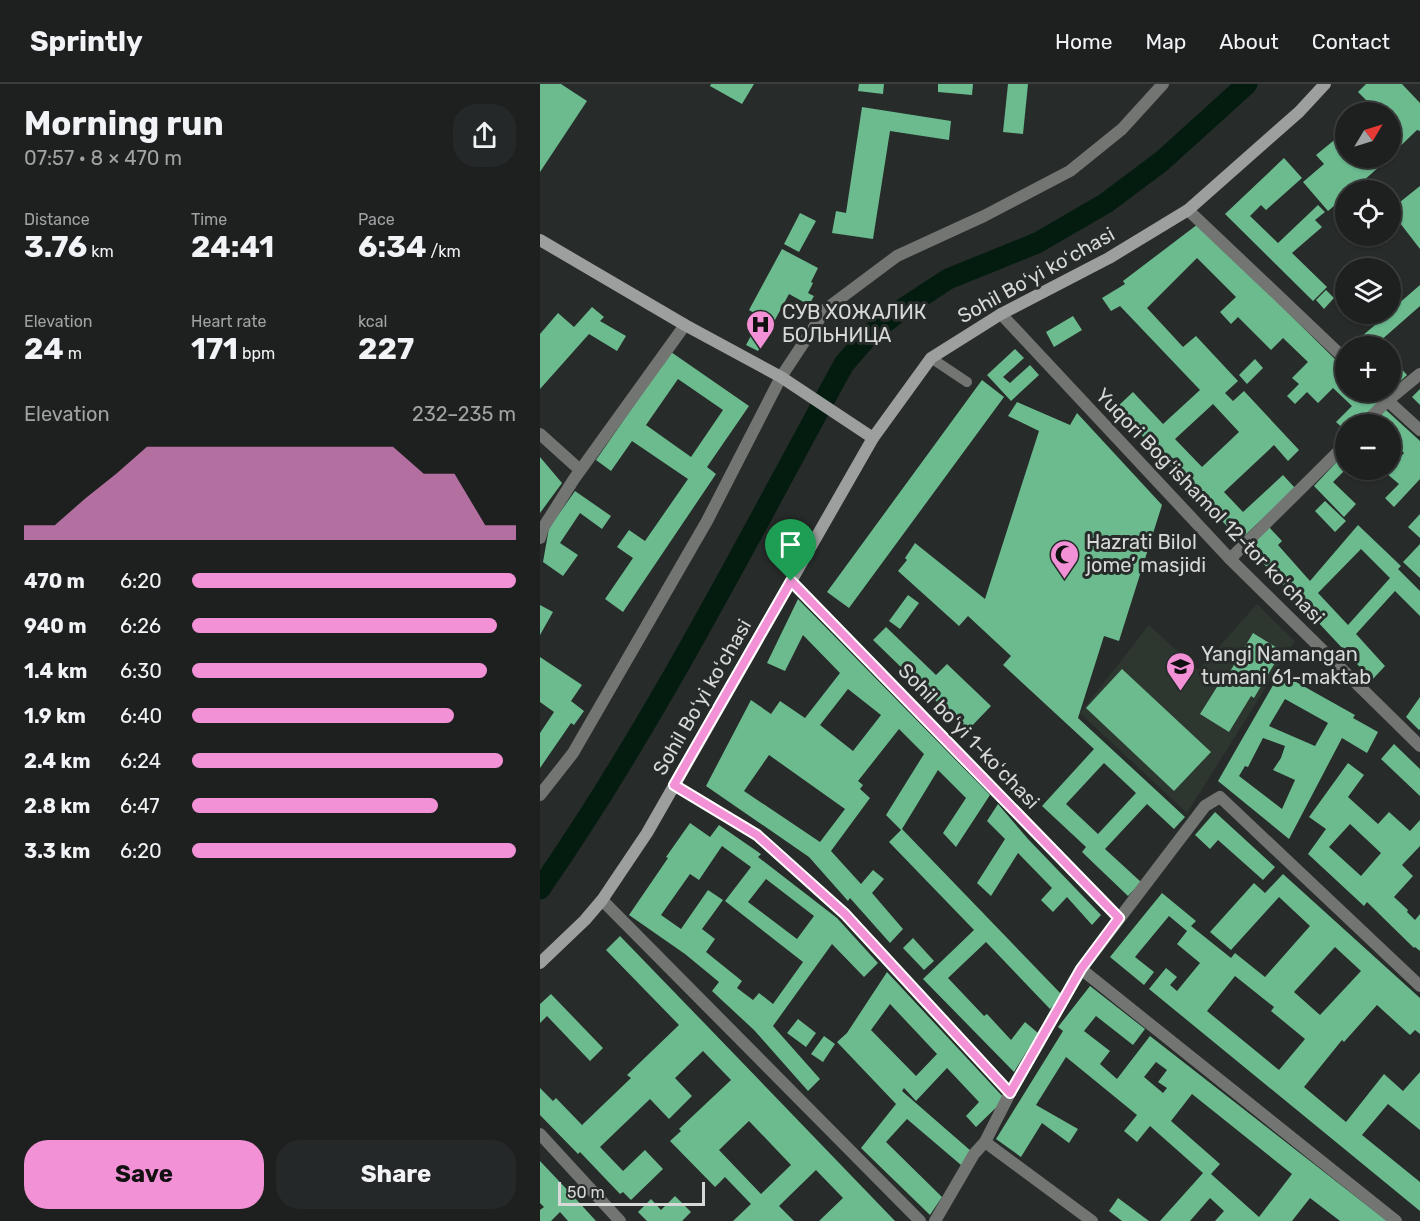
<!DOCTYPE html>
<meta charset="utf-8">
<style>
body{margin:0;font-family:Rubik,sans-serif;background:#252828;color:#f1f3f6;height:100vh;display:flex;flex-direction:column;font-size:22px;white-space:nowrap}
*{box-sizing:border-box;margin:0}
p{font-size:20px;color:#a0a3a4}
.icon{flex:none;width:33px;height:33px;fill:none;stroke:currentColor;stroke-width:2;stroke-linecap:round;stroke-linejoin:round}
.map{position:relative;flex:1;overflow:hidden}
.details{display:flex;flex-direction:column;background:#1d201f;width:540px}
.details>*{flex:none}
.needle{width:39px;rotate:52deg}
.controls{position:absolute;left:795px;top:18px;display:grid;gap:12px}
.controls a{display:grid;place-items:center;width:66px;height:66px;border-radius:50%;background:#1d201f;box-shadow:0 2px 4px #0004,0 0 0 2px #3b3e3d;font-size:30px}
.scale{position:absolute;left:18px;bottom:15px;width:147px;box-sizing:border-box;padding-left:6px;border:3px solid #d6d9d7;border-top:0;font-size:16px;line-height:21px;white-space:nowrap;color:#d6d9d7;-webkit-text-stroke:4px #272b29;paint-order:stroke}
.pin{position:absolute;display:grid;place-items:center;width:51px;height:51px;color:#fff;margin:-62px -26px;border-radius:50% 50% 50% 0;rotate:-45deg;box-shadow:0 0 6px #0007}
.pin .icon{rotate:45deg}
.round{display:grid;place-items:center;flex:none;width:63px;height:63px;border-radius:24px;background:#252828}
.head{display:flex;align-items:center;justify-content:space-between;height:102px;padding:0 24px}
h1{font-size:33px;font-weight:700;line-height:45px}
.stats{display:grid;grid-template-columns:repeat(3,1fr);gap:9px;height:102px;padding:6px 24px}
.stats div{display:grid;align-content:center}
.stats b{font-size:30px;font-weight:700}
.stats small{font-size:16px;font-weight:400}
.stats p{font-size:16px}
.chart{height:168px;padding:12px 24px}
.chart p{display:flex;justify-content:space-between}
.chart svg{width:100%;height:108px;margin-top:6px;fill:#f291d6;opacity:.7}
.action{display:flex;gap:12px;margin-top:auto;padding:12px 24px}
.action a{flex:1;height:69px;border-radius:24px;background:#f291d6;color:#111;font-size:24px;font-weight:700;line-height:69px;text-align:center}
.action a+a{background:#252828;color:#f1f3f6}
ul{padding:0 24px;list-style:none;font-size:20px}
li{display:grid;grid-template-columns:96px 72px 1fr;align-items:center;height:45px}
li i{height:15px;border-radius:8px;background:#f291d6}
header{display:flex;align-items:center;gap:36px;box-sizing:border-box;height:84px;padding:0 30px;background:#1d201f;border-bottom:2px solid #3b3e3d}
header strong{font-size:28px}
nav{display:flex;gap:33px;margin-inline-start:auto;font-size:21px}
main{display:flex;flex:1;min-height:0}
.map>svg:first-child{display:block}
.built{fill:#2d3730}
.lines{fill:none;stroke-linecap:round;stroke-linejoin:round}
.canal{stroke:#031c0f;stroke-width:21}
.building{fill:#6bbb8f;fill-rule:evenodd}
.lane{stroke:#737573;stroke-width:10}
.street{stroke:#737573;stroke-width:12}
.secondary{stroke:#9c9f9d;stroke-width:12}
.route-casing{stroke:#fff;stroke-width:12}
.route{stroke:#f291d6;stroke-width:8}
.labels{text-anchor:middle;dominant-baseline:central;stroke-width:6;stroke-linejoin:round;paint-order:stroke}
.street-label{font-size:20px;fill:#d6d9d7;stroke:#272b29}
.poi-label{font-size:20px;fill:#d6d9d7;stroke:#272b29;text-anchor:start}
</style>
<header>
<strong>Sprintly</strong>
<nav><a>Home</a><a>Map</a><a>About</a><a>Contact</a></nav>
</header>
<main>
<section class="details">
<div class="head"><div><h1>Morning run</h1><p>07:57 · 8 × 470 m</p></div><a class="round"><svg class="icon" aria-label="share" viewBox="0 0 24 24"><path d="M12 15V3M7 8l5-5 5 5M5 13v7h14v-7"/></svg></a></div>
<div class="stats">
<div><p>Distance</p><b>3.76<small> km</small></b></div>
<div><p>Time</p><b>24:41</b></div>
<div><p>Pace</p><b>6:34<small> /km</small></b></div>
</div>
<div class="stats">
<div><p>Elevation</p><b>24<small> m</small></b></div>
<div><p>Heart rate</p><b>171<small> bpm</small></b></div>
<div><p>kcal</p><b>227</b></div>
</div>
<div class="chart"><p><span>Elevation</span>232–235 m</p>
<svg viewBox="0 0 160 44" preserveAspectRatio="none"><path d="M0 44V38L10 38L20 27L30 17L40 6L50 6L60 6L70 6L80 6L90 6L100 6L110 6L120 6L130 17L140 17L150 38L160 38V44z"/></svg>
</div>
<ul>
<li><b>470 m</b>6:20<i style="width:100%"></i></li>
<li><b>940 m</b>6:26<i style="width:94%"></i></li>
<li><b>1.4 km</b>6:30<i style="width:91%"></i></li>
<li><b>1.9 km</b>6:40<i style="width:81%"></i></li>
<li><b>2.4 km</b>6:24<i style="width:96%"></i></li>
<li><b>2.8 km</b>6:47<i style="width:76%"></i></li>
<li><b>3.3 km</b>6:20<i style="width:100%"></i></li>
</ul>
<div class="action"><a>Save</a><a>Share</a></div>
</section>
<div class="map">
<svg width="880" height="1137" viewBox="0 0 880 1137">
<rect width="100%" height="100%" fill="#272b29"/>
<path class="built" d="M 717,520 L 755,557 L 647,729 L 540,629 L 609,541 L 658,586 Z"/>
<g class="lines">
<path class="canal" d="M 0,805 C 115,639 207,457 304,280 L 330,250 L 364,224 L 408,195 L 497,159 L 566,119 L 622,77 L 707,0"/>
</g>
<g class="building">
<path d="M 0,0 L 21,0 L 47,17 L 0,88 Z"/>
<path d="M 171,0 L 214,0 L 202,20 L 170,2 Z"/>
<path d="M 319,0 L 344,0 L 343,10 L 318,7 Z"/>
<path d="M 398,0 L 433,0 L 432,11 L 398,8 Z"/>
<path d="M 468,0 L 488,0 L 483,50 L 463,48 Z"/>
<path d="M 826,0 L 862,0 L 880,19 L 880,47 L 877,46 L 850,72 L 850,28 L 838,28 L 818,8 Z"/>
<path d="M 322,23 L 411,37 L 409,56 L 350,47 L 333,155 L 292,149 L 296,127 L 306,129 Z"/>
<path d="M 798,53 L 806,61 L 806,74 L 849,74 L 813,106 L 806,106 L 806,112 L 788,127 L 763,98 L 784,80 L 776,71 Z"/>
<path d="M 744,74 L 762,94 L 726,126 L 721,121 L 710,132 L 738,159 L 778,121 L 785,128 L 775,136 L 782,143 L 752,169 L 787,203 L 773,217 L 685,130 Z"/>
<path d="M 880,102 L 880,165 L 850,126 Z"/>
<path d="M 260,129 L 276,137 L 259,168 L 244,160 Z"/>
<path d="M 658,140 L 806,286 L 806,308 L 827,308 L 841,321 L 822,340 L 806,340 L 806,347 L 796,338 L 812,322 L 793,304 L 778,319 L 767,308 L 755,320 L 747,312 L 759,300 L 752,294 L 768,278 L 743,254 L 731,266 L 698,233 L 691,240 L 680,228 L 696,213 L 657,174 L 607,224 L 643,263 L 656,252 L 698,297 L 685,309 L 693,317 L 704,307 L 759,366 L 748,377 L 734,361 L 684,408 L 703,428 L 743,391 L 755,404 L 700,456 L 576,324 L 593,308 L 623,340 L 660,306 L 580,222 L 571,227 L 562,214 L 585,200 L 583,197 ZM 673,320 L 699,348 L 662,383 L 635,355 Z"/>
<path d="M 242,165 L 278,184 L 271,198 L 273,199 L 268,209 L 274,212 L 269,221 L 249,210 L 218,267 L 206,261 L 221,233 L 209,226 Z"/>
<path d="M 880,201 L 880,222 L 839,258 L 842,262 L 818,262 L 815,258 L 848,230 L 850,230 L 850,227 Z"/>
<path d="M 786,206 L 794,214 L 784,225 L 776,216 Z"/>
<path d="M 52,223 L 64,233 L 60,237 L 86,252 L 77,267 L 49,250 L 0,305 L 0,250 L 18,229 L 34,243 Z"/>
<path d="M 533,232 L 542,246 L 514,263 L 506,248 Z"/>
<path d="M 475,265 L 484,274 L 463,293 L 470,299 L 490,281 L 499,291 L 471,317 L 447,291 Z"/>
<path d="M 131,268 L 209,322 L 167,383 L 176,390 L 83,528 L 65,515 L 93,474 L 77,463 L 89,446 L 105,457 L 148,395 L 92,357 L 71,387 L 56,376 ZM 138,295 L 183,326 L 151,373 L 106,341 Z"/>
<path d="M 850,272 L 867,291 L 854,303 L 850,299 Z"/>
<path d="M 715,275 L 723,284 L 707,300 L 699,291 Z"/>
<path d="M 442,296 L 464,313 L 309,524 L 287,508 Z"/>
<path d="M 880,305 L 880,321 L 872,313 Z"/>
<path d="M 477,318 L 530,341 L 537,329 L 622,421 L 579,557 L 564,552 L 538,634 L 645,733 L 634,745 L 607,720 L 565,765 L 601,798 L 588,812 L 542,768 L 546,763 L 502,722 L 554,665 L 463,581 L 471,572 L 428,532 L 419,542 L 358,487 L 367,476 L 365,474 L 375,459 L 445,515 L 499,347 L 468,332 ZM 564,679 L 596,709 L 558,750 L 526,720 Z"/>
<path d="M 845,325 L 880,357 L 880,395 L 854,423 L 845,414 L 859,400 L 846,389 L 864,369 L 850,356 L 850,340 L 831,340 Z"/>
<path d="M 806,368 L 806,385 L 793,398 L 816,420 L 804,433 L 774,402 Z"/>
<path d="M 0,373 L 22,399 L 0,429 Z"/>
<path d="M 35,407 L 71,432 L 62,445 L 40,429 L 20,459 L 38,471 L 23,492 L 3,478 L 9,444 Z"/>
<path d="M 785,417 L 806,437 L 795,448 L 775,427 Z"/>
<path d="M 880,430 L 880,454 L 868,443 Z"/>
<path d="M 818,441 L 861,482 L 858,485 L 880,507 L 880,532 L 855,507 L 816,550 L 845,582 L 832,596 L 707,462 L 728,442 L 742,457 L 738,461 L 770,497 ZM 821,465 L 850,494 L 808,541 L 778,509 Z"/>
<path d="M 880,460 L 880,494 L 863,478 Z"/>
<path d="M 368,511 L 379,519 L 360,545 L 349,537 Z"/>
<path d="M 258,515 L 450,711 L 416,763 L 403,749 L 426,714 L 398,686 L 362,745 L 523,912 L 510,925 L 446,858 L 408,894 L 444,932 L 447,930 L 471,956 L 485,938 L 498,949 L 474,988 L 383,895 L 434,846 L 349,758 L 361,746 L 346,731 L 384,670 L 359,645 L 318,697 L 323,701 L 320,705 L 330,714 L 291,767 L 321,800 L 333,786 L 344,795 L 332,809 L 363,845 L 350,859 L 310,814 L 308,817 L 269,773 L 166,702 L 211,616 L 231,630 L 240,617 L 265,634 L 300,589 L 263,551 L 245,587 L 227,579 ZM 308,605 L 341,631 L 313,667 L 280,641 ZM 229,671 L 305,725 L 280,758 L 204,707 Z"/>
<path d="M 0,521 L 13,528 L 0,551 Z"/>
<path d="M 346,543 L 396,591 L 407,580 L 451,622 L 427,647 L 333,556 Z"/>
<path d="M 713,549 L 742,567 L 714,614 L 711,612 L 689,648 L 660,630 L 682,595 L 685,596 Z"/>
<path d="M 0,573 L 42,601 L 31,617 L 44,627 L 34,641 L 31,639 L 0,684 L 0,649 L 14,628 L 0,618 Z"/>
<path d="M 582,585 L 671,668 L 634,707 L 546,624 Z"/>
<path d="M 740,589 L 815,631 L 813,634 L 838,648 L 827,669 L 802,654 L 749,755 L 678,697 ZM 745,615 L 788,639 L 775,662 L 729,642 ZM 723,654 L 745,662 L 741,674 L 733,686 L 755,696 L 742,725 L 699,692 L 705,682 L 708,683 Z"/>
<path d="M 880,613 L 880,645 L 879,646 L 866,633 Z"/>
<path d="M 854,660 L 880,685 L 880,712 L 841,675 Z"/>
<path d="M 808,679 L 824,691 L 808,713 L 838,740 L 849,728 L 870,747 L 880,736 L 880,762 L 862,781 L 873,792 L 854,813 L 868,826 L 867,828 L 875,836 L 880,830 L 880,867 L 875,863 L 874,864 L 827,818 L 824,822 L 768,770 L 786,745 L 769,733 ZM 810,740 L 841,769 L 821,792 L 789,763 Z"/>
<path d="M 458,720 L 488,755 L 561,831 L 552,841 L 527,813 L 513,828 L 501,816 L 512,804 L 478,769 L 451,812 L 437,799 L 465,755 L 447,737 Z"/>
<path d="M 675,728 L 735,783 L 723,796 L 678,756 L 670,765 L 655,751 Z"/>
<path d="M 150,739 L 170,753 L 179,741 L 221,770 L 218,773 L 297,834 L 338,879 L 324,893 L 292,860 L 233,942 L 280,995 L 268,1007 L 214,946 L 172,907 L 179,898 L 145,870 L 89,831 L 128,774 L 126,773 ZM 182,762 L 211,783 L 185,817 L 263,878 L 233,920 L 219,909 L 213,916 L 197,904 L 202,897 L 166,868 L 175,855 L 162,845 L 183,816 L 168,806 L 141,845 L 121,831 L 150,790 L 159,796 ZM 226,795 L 274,832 L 257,855 L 208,818 Z"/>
<path d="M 743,790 L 880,914 L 880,950 L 875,946 L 870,951 L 837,921 L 804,958 L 802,956 L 764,1003 L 806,1038 L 844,990 L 863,1007 L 880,988 L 880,1046 L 848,1020 L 822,1051 L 880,1098 L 880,1127 L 609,905 L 626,884 L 637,893 L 630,901 L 637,907 L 660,879 L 637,860 L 647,847 L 629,832 L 595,873 L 614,888 L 604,901 L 570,873 L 622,809 L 656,837 L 651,842 L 691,874 L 695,869 L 725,893 L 770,842 L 739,813 L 691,866 L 670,848 L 714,799 L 725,809 ZM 795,863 L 821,887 L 780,931 L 754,908 ZM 695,892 L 734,923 L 731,927 L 765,955 L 739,986 L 667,927 Z"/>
<path d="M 80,852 L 169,944 L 355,1137 L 279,1137 L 303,1114 L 276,1086 L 239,1122 L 254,1137 L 193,1137 L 211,1120 L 185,1093 L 175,1103 L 130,1057 L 141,1047 L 139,1045 L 191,996 L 163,967 L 135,994 L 152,1012 L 129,1035 L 110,1015 L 60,1063 L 83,1087 L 105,1066 L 123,1085 L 91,1116 L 83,1108 L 80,1110 L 40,1068 L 38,1070 L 0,1031 L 0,1004 L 13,1017 L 16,1014 L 42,1041 L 91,994 L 87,991 L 139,941 L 66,866 ZM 209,1037 L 251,1081 L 221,1110 L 179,1066 Z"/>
<path d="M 373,854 L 394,877 L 384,886 L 363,864 Z"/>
<path d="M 347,888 L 465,1015 L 436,1043 L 426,1032 L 439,1018 L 407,984 L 376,1017 L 364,1004 L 362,1007 L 431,1067 L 421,1081 L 367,1035 L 346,1058 L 402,1113 L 390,1131 L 321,1064 L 356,1020 L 297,958 L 307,949 ZM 350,920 L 397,970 L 376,992 L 331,946 Z"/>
<path d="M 550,902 L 605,945 L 593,961 L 556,932 L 544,947 L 570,967 L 560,980 L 577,995 L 610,952 L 847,1137 L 800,1137 L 770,1114 L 752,1137 L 675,1137 L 684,1127 L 670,1114 L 650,1137 L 620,1137 L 663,1089 L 610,1042 L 597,1058 L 584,1047 L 597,1031 L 526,973 L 496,1021 L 538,1045 L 529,1059 L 502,1039 L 481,1073 L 456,1055 L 523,947 L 518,943 ZM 616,978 L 627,986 L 618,998 L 627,1004 L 623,1009 L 604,993 ZM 652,1010 L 752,1090 L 719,1133 L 671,1090 L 680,1080 L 631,1037 Z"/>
<path d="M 11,910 L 63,964 L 50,977 L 7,932 L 0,939 L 0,920 Z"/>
<path d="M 258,935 L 276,949 L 266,963 L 247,949 Z"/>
<path d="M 284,952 L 295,960 L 283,978 L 271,970 Z"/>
<path d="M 0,1077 L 35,1114 L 56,1137 L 28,1137 L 20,1128 L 11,1137 L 0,1137 L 0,1126 L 4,1123 L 0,1119 Z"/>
<path d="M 135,1112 L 151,1128 L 142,1137 L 107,1137 L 98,1128 L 111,1115 L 121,1126 Z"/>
<path d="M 578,1114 L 609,1137 L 582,1137 L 569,1127 Z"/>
</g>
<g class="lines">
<path class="lane" d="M 391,274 L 427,298"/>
<g class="street">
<path d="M 648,126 L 806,276"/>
<path d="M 461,230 L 690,475 L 880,662"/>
<path d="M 838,308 L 880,346"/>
<path d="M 824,340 L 847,317 L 880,290"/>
<path d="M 0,350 L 40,386"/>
<path d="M 0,454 L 3,444 L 34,395 L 145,241"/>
<path d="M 690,475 L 806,360"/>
<path d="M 251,497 L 579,834"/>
<path d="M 134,701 L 217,751 L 305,830 L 470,1009 L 541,885 L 665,722 L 680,713 L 880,902"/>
<path d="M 0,711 L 33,669 L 167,437 L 241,293 L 286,225 L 357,172 L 444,132 L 530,87 L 582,45 L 623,0"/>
<path d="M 62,816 L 380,1137"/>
<path d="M 541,885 L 856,1137"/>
<path d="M 0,1050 L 80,1137"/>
<path d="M 445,1058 L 552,1137"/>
<path d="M 395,1137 L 434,1070 L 445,1058 L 470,1009"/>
</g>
<g class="secondary">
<path d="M 0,156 L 145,241 L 241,293 L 333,354"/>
<path d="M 0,879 L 45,836 L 62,816 L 107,749 L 333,354 L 391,274 L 461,230 L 569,174 L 648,126 L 759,28 L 785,0"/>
</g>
</g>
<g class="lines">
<defs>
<path id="route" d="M 251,497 L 579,834 L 541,885 L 470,1009 L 305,830 L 217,751 L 134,701 Z"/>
</defs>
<use href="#route" class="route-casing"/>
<use href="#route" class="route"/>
</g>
<defs>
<symbol id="hospital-pin" viewBox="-11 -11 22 30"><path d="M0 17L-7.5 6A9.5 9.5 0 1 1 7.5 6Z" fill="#f291d6" stroke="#272b29"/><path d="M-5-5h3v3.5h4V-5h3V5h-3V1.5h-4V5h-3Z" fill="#111"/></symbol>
<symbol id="mosque-pin" viewBox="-11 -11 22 30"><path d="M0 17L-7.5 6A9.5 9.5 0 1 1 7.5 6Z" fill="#f291d6" stroke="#272b29"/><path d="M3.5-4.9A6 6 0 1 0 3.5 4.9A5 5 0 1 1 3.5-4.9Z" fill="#111"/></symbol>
<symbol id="school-pin" viewBox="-11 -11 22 30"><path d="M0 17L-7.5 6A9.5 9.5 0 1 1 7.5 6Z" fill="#f291d6" stroke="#272b29"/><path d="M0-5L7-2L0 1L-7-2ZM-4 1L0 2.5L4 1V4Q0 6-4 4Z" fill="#111"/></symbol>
</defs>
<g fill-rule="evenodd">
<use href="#hospital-pin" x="204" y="224" width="33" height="45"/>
<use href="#mosque-pin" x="508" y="454" width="33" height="45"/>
<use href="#school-pin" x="624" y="566" width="33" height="45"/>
</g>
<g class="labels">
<g class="street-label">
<text transform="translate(496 191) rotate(-29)">Sohil Boʻyi koʻchasi</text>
<text transform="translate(670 422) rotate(46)">Yuqori Bogʻishamol 12-tor koʻchasi</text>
<text transform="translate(162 613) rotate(-60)">Sohil Boʻyi koʻchasi</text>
<text transform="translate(429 652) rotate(46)">Sohil boʻyi 1-koʻchasi</text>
</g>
<g class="poi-label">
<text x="242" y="228">СУВ ХОЖАЛИК<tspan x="242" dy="23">БОЛЬНИЦА</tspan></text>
<text x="546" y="458">Hazrati Bilol<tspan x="546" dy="23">jome’ masjidi</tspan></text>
<text x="661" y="570">Yangi Namangan<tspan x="661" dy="23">tumani 61-maktab</tspan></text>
</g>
</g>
</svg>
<div class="controls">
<a><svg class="needle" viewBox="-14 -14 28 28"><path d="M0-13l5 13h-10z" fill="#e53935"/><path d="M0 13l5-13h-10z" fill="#a0a3a4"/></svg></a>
<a><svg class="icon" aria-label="locate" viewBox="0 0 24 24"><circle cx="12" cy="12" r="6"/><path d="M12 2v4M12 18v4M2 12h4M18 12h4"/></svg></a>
<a><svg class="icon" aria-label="layers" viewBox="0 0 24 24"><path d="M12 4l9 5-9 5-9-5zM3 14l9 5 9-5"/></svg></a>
<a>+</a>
<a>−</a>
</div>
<div class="scale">50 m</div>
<div class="pin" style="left:251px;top:497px;background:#1e9e55"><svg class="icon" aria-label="arrive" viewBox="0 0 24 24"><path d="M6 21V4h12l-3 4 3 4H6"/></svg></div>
</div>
</main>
